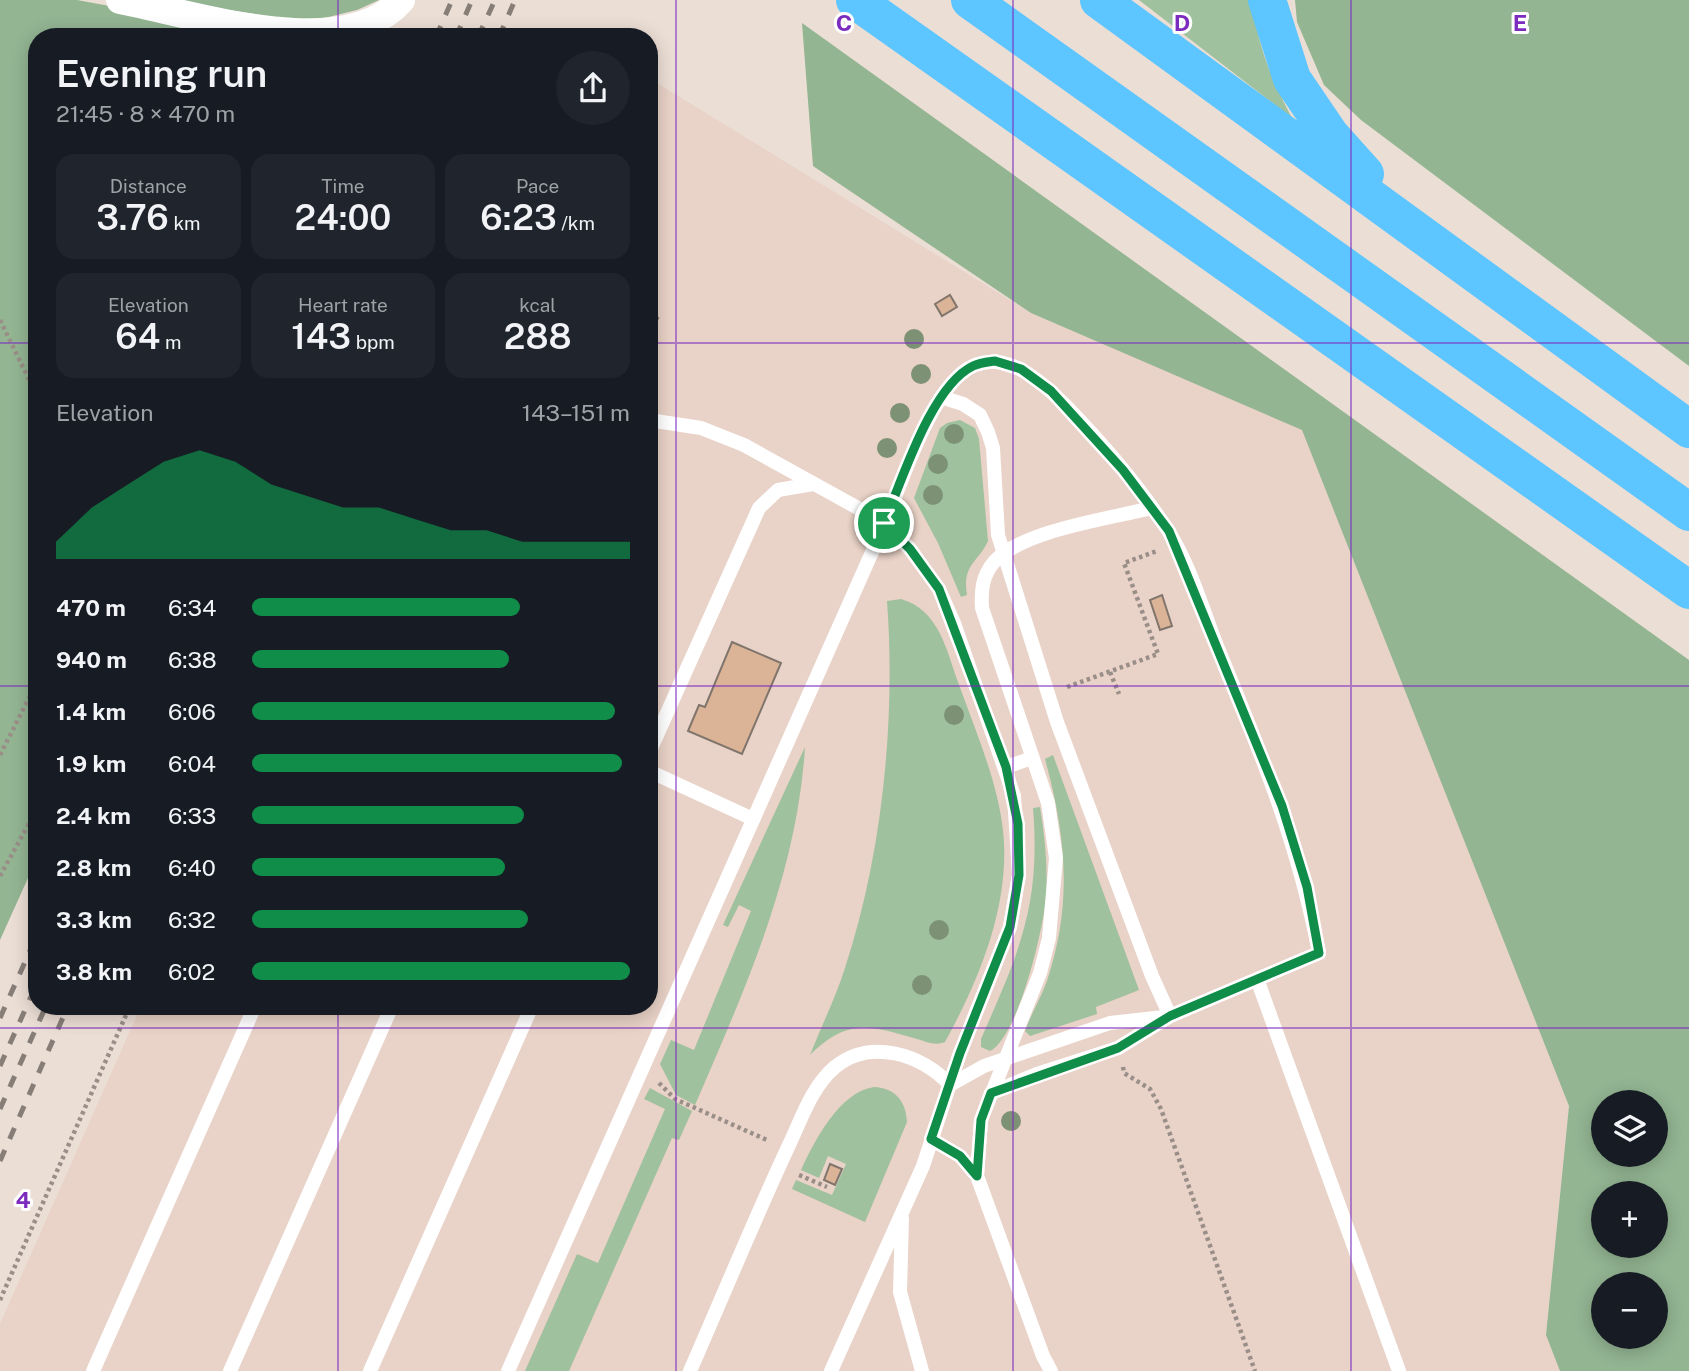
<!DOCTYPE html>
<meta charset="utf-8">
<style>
body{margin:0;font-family:"Public Sans",sans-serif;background:#20242c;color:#f1f3f6;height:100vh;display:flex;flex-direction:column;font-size:26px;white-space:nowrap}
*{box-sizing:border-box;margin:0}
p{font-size:23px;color:#9ea1a6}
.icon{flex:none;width:38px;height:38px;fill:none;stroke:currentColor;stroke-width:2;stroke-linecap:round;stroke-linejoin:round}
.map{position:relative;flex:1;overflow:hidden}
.sheet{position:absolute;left:28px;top:28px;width:630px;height:987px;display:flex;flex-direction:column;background:#171b24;border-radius:28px;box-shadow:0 4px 18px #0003}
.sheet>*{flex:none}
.fabs{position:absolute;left:1591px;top:1090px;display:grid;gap:14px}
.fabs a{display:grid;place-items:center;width:77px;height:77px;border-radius:50%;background:#171b24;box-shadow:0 4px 18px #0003;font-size:35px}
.pin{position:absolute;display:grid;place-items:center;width:60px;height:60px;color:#fff;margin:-30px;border:4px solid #fff;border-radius:50%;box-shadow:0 2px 7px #0007}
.round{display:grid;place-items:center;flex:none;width:74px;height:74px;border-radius:37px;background:#20242c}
.headline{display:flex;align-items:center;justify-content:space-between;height:119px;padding:0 28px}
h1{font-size:38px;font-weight:600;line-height:52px}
.metrics{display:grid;grid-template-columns:repeat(3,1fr);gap:10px;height:119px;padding:7px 28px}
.metrics div{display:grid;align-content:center;border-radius:18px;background:#20242c;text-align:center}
.metrics b{font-size:35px;font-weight:600}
.metrics small{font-size:19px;font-weight:400}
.metrics p{font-size:19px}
.chart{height:196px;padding:14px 28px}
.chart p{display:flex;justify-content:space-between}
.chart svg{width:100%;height:126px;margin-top:7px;fill:#0f8d49;opacity:.7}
ul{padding:0 28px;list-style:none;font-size:23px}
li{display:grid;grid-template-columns:112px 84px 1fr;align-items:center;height:52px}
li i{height:18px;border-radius:9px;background:#0f8d49}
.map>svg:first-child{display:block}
.industrial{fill:#e9d2c7}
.green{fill:#9fc19d}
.forest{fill:#93b592;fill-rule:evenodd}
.building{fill:#dbb396;stroke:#80756c;stroke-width:2}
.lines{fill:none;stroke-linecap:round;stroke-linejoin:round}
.path{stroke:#998f88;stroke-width:4.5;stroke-dasharray:3.5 3.5;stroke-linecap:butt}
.lane{stroke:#fff;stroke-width:14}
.street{stroke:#fff;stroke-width:28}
.highway{stroke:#5dc5ff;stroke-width:38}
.rail{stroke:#877e78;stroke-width:5;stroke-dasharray:12 12;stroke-linecap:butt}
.tree{fill:#7d9274}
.route-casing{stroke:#fff;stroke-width:14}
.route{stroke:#0f8d49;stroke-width:9}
.grid{fill:none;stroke:#7b2cbf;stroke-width:2;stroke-opacity:0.55}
.grid-label{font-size:23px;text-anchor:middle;font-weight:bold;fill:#7b2cbf;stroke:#fff;stroke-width:6;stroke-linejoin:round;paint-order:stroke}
</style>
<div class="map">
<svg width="1689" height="1371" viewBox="0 0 1689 1371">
<rect width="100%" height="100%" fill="#ebded5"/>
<path class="industrial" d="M 649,78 L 1031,313 L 1302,429 L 1569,1106 L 1546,1335 L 1560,1371 L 0,1371 L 0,1324 L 141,1006 L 649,1006 Z"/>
<g class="green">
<path d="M 1139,0 L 1252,0 C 1258,47 1270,76 1292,118 Z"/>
<path d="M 960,420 L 975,428 L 979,439 L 988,541 C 978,563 962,564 967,595 L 961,597 L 938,543 L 914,498 L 940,428 L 947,423 Z"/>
<path d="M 901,599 C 939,610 946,649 958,682 C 975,730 997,779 1003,830 C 1011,903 980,978 945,1042 C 935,1046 927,1042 917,1039 C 871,1026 848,1017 810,1055 C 821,1027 835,999 844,971 C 882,857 896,721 887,601 Z"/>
<path d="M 805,747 C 797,875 745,989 695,1105 L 676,1095 L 660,1064 L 671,1040 L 694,1050 L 751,911 L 739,905 L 728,927 L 723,925 Z"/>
<path d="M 1053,755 L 1139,990 L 1096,1007 L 1097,1014 L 1030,1036 L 1025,1031 C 1031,1014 1041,998 1047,981 C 1073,903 1066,836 1045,759 Z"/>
<path d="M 1040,807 C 1045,837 1048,867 1046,898 C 1043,930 1018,1037 990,1051 L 981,1047 L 981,1039 C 1019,952 1041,906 1033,808 Z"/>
<path d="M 874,1087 C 895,1088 906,1101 907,1122 L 865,1222 L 792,1189 L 796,1180 L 832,1195 L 846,1164 L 828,1156 L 819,1178 L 801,1170 C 814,1142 839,1092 874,1087 Z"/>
<path d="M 650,1088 L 692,1111 L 679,1140 L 672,1138 L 569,1371 L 525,1371 L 577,1254 L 598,1263 L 665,1109 L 644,1099 Z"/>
</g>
<g class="forest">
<path d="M 0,0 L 77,0 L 219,26 L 215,37 L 37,37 L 37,858 L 0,940 Z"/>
<path d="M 161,0 L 379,0 L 357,10 L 308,22 Z"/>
<path d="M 1295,0 L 1689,0 L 1689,366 L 1361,120 L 1324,85 L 1297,22 Z"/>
<path d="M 802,23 L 1689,660 L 1689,1371 L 1560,1371 L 1546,1335 L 1569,1106 L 1302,430 L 1031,313 L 813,166 ZM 1656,1102 L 1656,1155 L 1603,1155 L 1603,1102 ZM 1603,1194 L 1656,1194 L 1656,1246 L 1603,1246 ZM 1603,1284 L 1656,1284 L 1656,1337 L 1603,1337 Z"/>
</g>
<g class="building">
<path d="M 950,295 L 957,307 L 942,316 L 935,304 Z"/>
<path d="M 651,315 L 658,318 L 653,330 L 649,328 Z"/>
<path d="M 1162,595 L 1172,626 L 1160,630 L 1150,600 Z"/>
<path d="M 732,642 L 781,663 L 742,754 L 688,731 L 699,705 L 705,707 Z"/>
<path d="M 830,1164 L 842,1169 L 835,1185 L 824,1180 Z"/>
</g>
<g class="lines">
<g class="path">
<path d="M 0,320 L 37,396"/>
<path d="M 1110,672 L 1119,694"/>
<path d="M 1067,687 L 1158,654 L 1124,563 L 1157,551"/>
<path d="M 0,755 L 37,682"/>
<path d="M 0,876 L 37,809"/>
<path d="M 1123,1067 L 1124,1073 L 1150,1089 L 1161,1109 L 1255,1371"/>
<path d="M 659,1083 L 675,1099 L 767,1140"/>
<path d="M 799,1175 L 827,1187"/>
<path d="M 0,1300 L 130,1006"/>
</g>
<g class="lane">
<path d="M 941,397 L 963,404 L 980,415 L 988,432 L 993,448 L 998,535 L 1057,722 L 1152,976 L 1170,1016"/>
<path d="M 649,420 L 701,428 L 744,445 L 885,523 L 910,549 L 939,589 L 954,623 L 1014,796 L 1019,875 L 1010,927 L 960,1053 L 923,1166 L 831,1371"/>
<path d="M 649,753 L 759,508 L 778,490 L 813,484"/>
<path d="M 1006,767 L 1032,758"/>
<path d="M 649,771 L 753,819"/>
<path d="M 1257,979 L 1399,1371"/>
<path d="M 950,1085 L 984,1066 L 1110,1023 L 1164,1017"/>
<path d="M 931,1139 L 960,1156 L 977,1176 L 1043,1356 L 1051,1371"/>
<path d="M 977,1176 L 981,1120 L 1040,973 L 1049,938 L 1056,858 L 1048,803 L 982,608 C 981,591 982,576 994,562 C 1023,530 1109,519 1151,508"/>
<path d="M 902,1218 L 900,1292 L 922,1371"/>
<path d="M 93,1371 L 255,1006"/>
<path d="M 230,1371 L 392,1006"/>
<path d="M 370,1371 L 532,1006"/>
<path d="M 508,1371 L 885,523 C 901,484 933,381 975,365 C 1009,351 1044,384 1066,406 C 1103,444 1138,485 1167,529 C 1190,564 1202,608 1217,646 C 1260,751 1298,841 1319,953 L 1170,1016 L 1118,1048 L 1037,1074 L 991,1093"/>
<path d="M 690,1371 C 723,1296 754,1220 789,1145 C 801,1120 812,1086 835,1067 C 870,1038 922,1054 950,1085"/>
</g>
<path class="street" d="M 120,0 C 194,14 345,65 401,0"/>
<g class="highway">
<path d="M 855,0 L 1689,590"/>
<path d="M 970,0 L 1689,512"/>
<path d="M 1099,0 L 1689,429"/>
<path d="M 1267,0 L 1292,79 L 1330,135 L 1365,174"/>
</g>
<g class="rail">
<path d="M 436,37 L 452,0"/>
<path d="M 456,37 L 472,0"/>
<path d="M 478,37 L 495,0"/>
<path d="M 499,37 L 515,0"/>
<path d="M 0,1018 L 37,935"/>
<path d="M 0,1066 L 37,983"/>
<path d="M 0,1109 L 46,1006"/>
<path d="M 0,1161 L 68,1006"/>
</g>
</g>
<g class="tree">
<circle cx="914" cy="339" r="10"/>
<circle cx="921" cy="374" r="10"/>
<circle cx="900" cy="413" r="10"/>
<circle cx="954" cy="434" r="10"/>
<circle cx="887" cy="448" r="10"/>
<circle cx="938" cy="464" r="10"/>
<circle cx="933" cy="495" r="10"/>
<circle cx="954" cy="715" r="10"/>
<circle cx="939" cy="930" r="10"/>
<circle cx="922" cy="985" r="10"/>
<circle cx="1011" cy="1121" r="10"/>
</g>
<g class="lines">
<defs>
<path id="route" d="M 995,361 L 1021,369 L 1051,391 L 1123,470 L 1169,531 L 1282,806 L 1307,887 L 1319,953 L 1170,1016 L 1118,1048 L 991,1093 L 981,1120 L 977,1176 L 960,1156 L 931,1139 L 960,1053 L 1010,927 L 1019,875 L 1018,824 L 1006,767 L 939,589 L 910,549 L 884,523 C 902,481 931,386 973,366 C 979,363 988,362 995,361 Z"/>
</defs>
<use href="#route" class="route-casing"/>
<use href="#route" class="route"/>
</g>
<path class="grid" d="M 338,0 L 338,37M 676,0 L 676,1371M 1013,0 L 1013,1371M 1351,0 L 1351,1371M 0,343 L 37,343M 649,343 L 1689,343M 0,686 L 37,686M 649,686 L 1689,686M 338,1006 L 338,1371M 0,1028 L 1689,1028"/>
<g class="grid-label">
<text x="844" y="31">C</text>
<text x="1182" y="31">D</text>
<text x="1520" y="31">E</text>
<text x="23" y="1208">4</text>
</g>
</svg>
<div class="fabs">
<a><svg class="icon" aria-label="layers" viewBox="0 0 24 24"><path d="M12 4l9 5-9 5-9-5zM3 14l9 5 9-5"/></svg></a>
<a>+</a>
<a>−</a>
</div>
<div class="pin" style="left:884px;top:523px;background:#1e9e55"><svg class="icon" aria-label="arrive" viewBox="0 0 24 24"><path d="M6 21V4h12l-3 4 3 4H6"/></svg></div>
<section class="sheet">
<div class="headline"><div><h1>Evening run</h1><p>21:45 · 8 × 470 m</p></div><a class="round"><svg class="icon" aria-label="share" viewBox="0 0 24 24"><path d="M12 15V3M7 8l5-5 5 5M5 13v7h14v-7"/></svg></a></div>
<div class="metrics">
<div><p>Distance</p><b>3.76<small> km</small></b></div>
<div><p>Time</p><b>24:00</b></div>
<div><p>Pace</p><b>6:23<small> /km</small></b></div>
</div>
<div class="metrics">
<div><p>Elevation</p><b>64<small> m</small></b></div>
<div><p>Heart rate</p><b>143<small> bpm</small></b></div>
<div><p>kcal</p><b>288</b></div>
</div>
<div class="chart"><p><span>Elevation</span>143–151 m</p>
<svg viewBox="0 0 160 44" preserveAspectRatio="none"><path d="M0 44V38L10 26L20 18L30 10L40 6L50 10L60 18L70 22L80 26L90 26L100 30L110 34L120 34L130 38L140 38L150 38L160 38V44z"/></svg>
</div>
<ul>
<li><b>470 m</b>6:34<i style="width:71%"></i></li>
<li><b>940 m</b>6:38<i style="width:68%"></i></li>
<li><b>1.4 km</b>6:06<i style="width:96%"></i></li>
<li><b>1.9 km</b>6:04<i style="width:98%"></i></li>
<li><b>2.4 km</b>6:33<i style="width:72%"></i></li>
<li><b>2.8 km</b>6:40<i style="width:67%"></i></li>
<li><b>3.3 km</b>6:32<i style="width:73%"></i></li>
<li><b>3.8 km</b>6:02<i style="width:100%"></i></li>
</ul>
</section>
</div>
